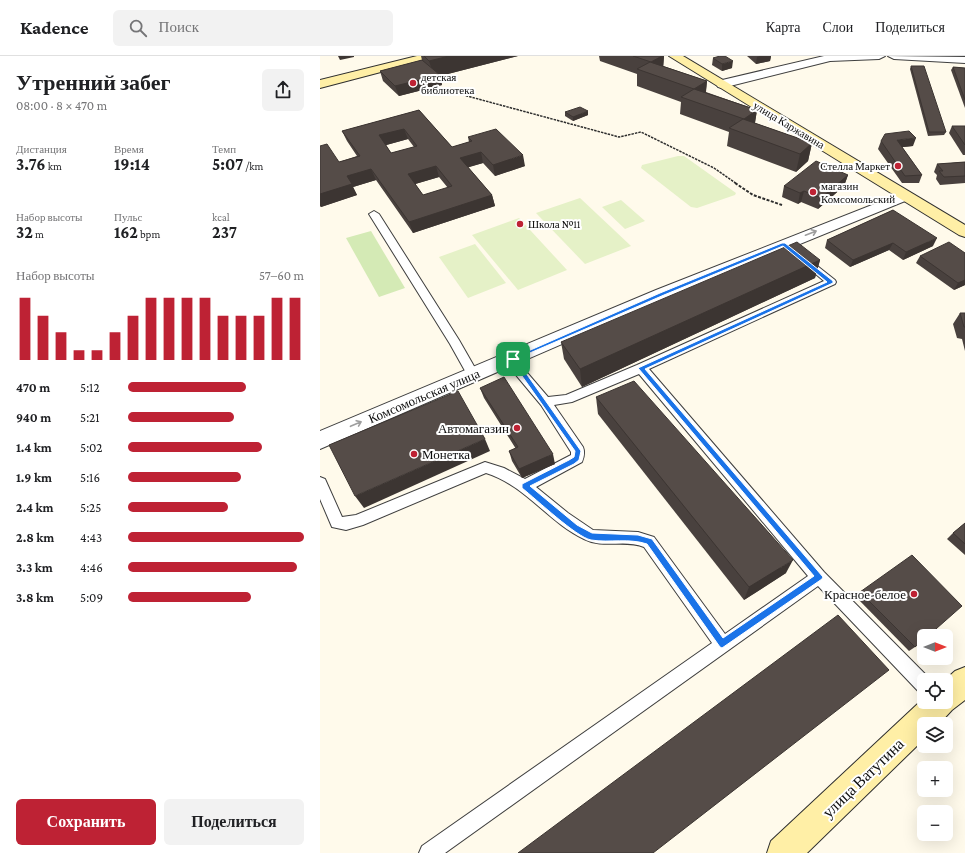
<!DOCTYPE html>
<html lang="ru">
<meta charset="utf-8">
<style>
body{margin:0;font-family:"Crimson Pro",serif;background:#f2f2f2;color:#202124;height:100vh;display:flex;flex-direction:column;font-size:15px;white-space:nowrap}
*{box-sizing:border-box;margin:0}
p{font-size:13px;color:#757577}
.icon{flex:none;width:22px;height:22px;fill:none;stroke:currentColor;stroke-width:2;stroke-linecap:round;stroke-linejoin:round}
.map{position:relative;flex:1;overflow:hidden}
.side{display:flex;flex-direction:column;background:#fff;width:320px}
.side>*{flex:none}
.needle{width:26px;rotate:90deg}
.buttons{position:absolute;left:597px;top:573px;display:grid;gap:8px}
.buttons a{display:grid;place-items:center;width:36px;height:36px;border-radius:6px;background:#fff;box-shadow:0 4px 16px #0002;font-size:20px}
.pin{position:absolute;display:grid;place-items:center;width:34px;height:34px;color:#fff;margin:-17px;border-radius:8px;box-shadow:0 2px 6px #0006}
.round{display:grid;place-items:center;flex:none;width:42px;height:42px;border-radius:6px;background:#f2f2f2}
.summary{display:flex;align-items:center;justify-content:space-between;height:68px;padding:0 16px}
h1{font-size:22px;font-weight:700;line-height:30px}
.figures{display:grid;grid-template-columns:repeat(3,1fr);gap:6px;height:68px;padding:4px 16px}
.figures div{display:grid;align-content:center}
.figures b{font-size:17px;font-weight:700}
.figures small{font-size:11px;font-weight:400}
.figures p{font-size:11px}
.chart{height:112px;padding:8px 16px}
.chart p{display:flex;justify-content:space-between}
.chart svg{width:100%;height:72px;margin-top:4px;stroke:#be2234;stroke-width:6}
.button{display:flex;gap:8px;margin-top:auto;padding:8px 16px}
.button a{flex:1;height:46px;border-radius:6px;background:#be2234;color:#fff;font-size:16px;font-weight:700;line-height:46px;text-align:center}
.button a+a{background:#f2f2f2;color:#202124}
ul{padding:0 16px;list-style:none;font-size:13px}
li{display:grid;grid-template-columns:64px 48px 1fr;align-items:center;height:30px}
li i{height:10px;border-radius:5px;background:#be2234}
header{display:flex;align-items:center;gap:24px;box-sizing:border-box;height:56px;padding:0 20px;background:#fff;border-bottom:1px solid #e0e0e0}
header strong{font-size:19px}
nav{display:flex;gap:22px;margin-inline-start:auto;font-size:14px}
.search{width:280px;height:36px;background:#f2f2f2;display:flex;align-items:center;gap:10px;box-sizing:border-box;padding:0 14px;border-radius:6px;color:#757577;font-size:15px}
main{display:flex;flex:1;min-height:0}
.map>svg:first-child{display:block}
.green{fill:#d4eab5}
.pitch{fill:#e5f1c7}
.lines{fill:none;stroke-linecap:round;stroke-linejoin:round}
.lane-casing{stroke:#3f3f3f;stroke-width:2}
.street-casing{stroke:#3f3f3f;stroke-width:2}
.secondary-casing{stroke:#2e2e2e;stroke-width:2}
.path-far1{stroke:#2e2e2e;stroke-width:1.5;stroke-dasharray:2.5 1;stroke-linecap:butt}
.path{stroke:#2e2e2e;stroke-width:2;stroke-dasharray:3 1.5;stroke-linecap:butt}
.lane{fill:#fff;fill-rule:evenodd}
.street{fill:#fff;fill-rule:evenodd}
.secondary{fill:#ffefa6;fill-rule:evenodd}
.wall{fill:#49413e;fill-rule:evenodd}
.shaded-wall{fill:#3c3532}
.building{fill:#554c48;stroke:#3c3532;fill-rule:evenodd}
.oneway{stroke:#9e9e9e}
.route{fill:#1a73e8;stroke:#fff;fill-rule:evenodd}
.poi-dot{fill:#be2234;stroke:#fff;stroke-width:1.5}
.labels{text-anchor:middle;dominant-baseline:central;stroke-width:4;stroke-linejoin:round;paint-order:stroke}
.far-poi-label{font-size:11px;fill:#0c0c0c;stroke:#fff;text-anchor:start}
.far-street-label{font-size:11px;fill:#0c0c0c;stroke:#fff}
.street-label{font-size:13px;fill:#0c0c0c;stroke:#fff}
.poi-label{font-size:13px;fill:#0c0c0c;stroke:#fff;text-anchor:end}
.near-street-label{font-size:16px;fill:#0c0c0c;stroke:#fff}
</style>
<header>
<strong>Kadence</strong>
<div class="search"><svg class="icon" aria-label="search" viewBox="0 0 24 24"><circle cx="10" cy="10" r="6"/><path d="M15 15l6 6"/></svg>Поиск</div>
<nav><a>Карта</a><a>Слои</a><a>Поделиться</a></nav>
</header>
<main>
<section class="side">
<div class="summary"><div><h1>Утренний забег</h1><p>08:00 · 8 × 470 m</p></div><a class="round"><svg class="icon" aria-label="share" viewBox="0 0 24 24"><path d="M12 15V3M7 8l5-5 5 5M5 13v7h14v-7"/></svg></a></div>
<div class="figures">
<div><p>Дистанция</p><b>3.76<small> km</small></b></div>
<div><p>Время</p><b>19:14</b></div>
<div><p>Темп</p><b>5:07<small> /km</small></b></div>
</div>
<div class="figures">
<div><p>Набор высоты</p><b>32<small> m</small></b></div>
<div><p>Пульс</p><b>162<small> bpm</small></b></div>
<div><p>kcal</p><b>237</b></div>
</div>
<div class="chart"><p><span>Набор высоты</span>57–60 m</p>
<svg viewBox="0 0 160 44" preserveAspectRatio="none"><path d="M5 44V6M15 44V17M25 44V27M35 44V38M45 44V38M55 44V27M65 44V17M75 44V6M85 44V6M95 44V6M105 44V6M115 44V17M125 44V17M135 44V17M145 44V6M155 44V6"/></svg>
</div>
<ul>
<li><b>470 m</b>5:12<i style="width:67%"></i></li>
<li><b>940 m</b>5:21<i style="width:60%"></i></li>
<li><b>1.4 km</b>5:02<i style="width:76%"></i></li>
<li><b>1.9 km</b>5:16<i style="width:64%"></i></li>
<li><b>2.4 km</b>5:25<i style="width:57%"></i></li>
<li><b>2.8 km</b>4:43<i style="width:100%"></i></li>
<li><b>3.3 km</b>4:46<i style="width:96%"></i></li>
<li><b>3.8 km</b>5:09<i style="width:70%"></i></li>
</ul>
<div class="button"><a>Сохранить</a><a>Поделиться</a></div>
</section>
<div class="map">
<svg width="645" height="797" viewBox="0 0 645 797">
<rect width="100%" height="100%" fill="#fffaeb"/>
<path class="green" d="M 51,175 L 85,232 L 59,241 L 26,182 Z"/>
<g class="pitch">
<path d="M 358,100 L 364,100 L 416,137 L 415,139 L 377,152 L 371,151 L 321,112 L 322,109 Z"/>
<path d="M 260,142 L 311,190 L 265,208 L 216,157 Z"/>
<path d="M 301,144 L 325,165 L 305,173 L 282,151 Z"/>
<path d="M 199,162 L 247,214 L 198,234 L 152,179 Z"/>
<path d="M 155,188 L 186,227 L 148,242 L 119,201 Z"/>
</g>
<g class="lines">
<defs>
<g id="lane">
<path d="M 54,155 L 59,158 L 139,284 L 159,319 L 157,322 L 153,323 L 149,322 L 130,288 L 49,158 Z"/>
<path d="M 483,200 L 486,201 L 515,224 L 516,226 L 515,228 L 329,313 L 504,516 L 610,623 L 604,624 L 604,637 L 598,635 L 498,530 L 125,797 L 99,797 L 102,790 L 392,587 L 324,491 C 305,483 283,493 264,483 C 228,466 205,429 166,417 L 43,469 L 26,474 L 12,471 L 0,443 L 0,421 L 5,423 L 22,461 L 36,459 L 165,406 L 184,412 L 205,423 L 251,399 L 251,396 L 221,349 L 196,319 L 187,303 L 189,300 L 193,299 L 197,300 L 204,313 L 228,341 L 246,339 L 317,309 L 504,225 L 480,205 L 478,203 ZM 319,318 L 488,520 L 405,578 L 334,481 L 318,476 L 273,474 L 248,457 L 216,431 L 262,406 C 264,401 265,396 263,391 L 234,349 L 252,346 Z"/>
</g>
<g id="street">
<path d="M 504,0 L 565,0 L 559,3 L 510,5 L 402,32 L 398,31 L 396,28 L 398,25 Z"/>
<path d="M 568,0 L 645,1 L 645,7 L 574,3 Z"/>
<path d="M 585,136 L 590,137 L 592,140 L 590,143 L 348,242 L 0,393 L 0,375 L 336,234 Z"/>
</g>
<g id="secondary">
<path d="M 97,0 L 116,0 L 114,2 L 0,32 L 0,24 Z"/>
<path d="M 349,0 L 363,0 L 645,169 L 645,181 L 639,179 Z"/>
<path d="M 645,611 L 645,644 L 632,654 L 619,668 L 604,668 L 604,683 L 487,797 L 447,797 L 451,785 L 604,642 L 604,646 L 626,646 L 625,624 L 635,615 Z"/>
</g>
</defs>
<use href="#lane" class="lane-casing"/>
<use href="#street" class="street-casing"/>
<use href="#secondary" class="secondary-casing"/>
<path class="path-far1" d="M 130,32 L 147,40 L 299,81 L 321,76 L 394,112 L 417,128"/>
<path class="path" d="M 415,127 L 433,139 L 462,149"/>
<use href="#lane" class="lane"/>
<use href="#street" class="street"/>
<use href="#secondary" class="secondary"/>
</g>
<g class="wall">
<path d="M 101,0 L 198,0 L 120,20 L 122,29 L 79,40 L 63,25 L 60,15 L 102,4 Z"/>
<path d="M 279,0 L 344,0 L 343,10 L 387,25 L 386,36 L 437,54 L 435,67 L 492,87 L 488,105 L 476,116 L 407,90 L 409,76 L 360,58 L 361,46 L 317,30 L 317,18 L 280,5 Z"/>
<path d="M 427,0 L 451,0 L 450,5 L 436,8 Z"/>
<path d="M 393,2 L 412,12 L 402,15 L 392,9 Z"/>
<path d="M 591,10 L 626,76 L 624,79 L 608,80 L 590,13 Z"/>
<path d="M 633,11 L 645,12 L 645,52 L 631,14 Z"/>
<path d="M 99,54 L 132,91 L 149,86 L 148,81 L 205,110 L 175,120 L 163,107 L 148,111 L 172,139 L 175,150 L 93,177 L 56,124 L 33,131 L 37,139 L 1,151 L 0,150 L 0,90 L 19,106 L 37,100 L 27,85 L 22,75 ZM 88,83 L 94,91 L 71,97 L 66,89 ZM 119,121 L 128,132 L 103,139 L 95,128 Z"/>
<path d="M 245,56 L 268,59 L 253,65 L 245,60 Z"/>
<path d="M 632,70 L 645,70 L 645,99 L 643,99 L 629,77 Z"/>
<path d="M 561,85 L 593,90 L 582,91 L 602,119 L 599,127 L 582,127 L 558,93 Z"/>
<path d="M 645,106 L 645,127 L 620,129 L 616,123 L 617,119 L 614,116 L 617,108 Z"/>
<path d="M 528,119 L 524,130 L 498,153 L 481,146 L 478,148 L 462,141 L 464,130 Z"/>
<path d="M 573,154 L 613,190 L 583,204 L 569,194 L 530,211 L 505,192 L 507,184 Z"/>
<path d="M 645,197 L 645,229 L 634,234 L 596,207 L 600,200 Z"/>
<path d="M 500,204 L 495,222 L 262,331 L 244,303 L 241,286 Z"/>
<path d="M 640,257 L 645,257 L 645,295 L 642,283 L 637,282 L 633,268 Z"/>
<path d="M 160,332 L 235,408 L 202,422 L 192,405 L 189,395 L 196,393 L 164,342 Z"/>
<path d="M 276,341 L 466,517 L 424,544 L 278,358 Z"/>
<path d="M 645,467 L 645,499 L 627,483 L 633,477 Z"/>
<path d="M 540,536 L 595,591 L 589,595 L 536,541 Z"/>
</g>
<g class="shaded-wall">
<path d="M 18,0 L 34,0 L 34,1 L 20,4 Z"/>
<path d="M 129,0 L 198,0 L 120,20 L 122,29 L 79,40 L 75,30 L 114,20 L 109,5 Z"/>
<path d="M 342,0 L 344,0 L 343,16 L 331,6 Z"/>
<path d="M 440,0 L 451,0 L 450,5 L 436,8 L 437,1 Z"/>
<path d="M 413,5 L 412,12 L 402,15 L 402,8 Z"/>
<path d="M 387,25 L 385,42 L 374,33 Z"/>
<path d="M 437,54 L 434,72 L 424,63 Z"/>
<path d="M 268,55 L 268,59 L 253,65 L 253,61 Z"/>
<path d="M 84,73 L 88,83 L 63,90 L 59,79 Z"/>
<path d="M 596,82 L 593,90 L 574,92 L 577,84 Z"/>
<path d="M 492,87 L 488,105 L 476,116 L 480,98 Z"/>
<path d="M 161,96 L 163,107 L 143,113 L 140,102 Z"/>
<path d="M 203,99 L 205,110 L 175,120 L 173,109 Z"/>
<path d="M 116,110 L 119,121 L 92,129 L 88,118 Z"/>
<path d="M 51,113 L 56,124 L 33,131 L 37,139 L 1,151 L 0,149 L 0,138 L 27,120 Z"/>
<path d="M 528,119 L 524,130 L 498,153 L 501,142 Z"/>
<path d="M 484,135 L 481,146 L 478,148 L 480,137 Z"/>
<path d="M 172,139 L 175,150 L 93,177 L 89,166 Z"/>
<path d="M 617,182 L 613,190 L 583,204 L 586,196 Z"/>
<path d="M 573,187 L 569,194 L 530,211 L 533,204 Z"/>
<path d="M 500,204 L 495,222 L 262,331 L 260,313 Z"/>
<path d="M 645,224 L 645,229 L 634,234 L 638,227 Z"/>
<path d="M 165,383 L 170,395 L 44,452 L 35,440 Z"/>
<path d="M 233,398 L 235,408 L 202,422 L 199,413 Z"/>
<path d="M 473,504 L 466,517 L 424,544 L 429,531 Z"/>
</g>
<g class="building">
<path d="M 104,0 L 129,0 L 109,5 Z"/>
<path d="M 313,0 L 342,0 L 331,6 Z"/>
<path d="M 400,0 L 405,0 L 413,5 L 402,8 L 393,2 Z"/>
<path d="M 102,4 L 120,19 L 75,30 L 60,15 Z"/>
<path d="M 330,6 L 387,25 L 374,33 L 317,13 Z"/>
<path d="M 591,10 L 604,10 L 626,76 L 609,76 Z"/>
<path d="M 633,11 L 645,12 L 645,44 Z"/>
<path d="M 374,33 L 437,54 L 424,63 L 361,41 Z"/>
<path d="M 260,51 L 268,55 L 253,61 L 245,56 Z"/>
<path d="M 99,54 L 132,91 L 152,85 L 148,81 L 176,73 L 203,99 L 173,109 L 161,96 L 140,102 L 172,139 L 89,166 L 51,113 L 27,120 L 32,128 L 0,138 L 0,90 L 7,88 L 19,106 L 40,100 L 22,75 ZM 84,73 L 97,90 L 71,97 L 59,79 ZM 116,110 L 132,130 L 103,139 L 88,118 Z"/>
<path d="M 423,63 L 492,87 L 480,98 L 409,72 Z"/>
<path d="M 632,70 L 645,70 L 645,89 Z"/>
<path d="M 589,75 L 596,82 L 577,84 L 602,119 L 585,120 L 561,85 L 565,78 Z"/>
<path d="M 496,105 L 528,119 L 501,142 L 484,135 L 480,137 L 464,130 Z"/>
<path d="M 645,106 L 645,120 L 624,121 L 619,115 L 623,115 L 617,108 Z"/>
<path d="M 573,154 L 617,182 L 586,196 L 573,187 L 533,204 L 507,184 Z"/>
<path d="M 477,186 L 500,204 L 260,313 L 241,286 Z"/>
<path d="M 629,186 L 645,197 L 645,224 L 638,227 L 600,200 Z"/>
<path d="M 640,257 L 645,257 L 645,271 L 644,271 Z"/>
<path d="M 184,321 L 233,398 L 199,413 L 189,395 L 198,391 L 160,332 Z"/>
<path d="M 314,325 L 473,504 L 429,531 L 276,341 Z"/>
<path d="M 138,335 L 165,383 L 35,440 L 9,389 Z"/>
<path d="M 645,467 L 645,488 L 633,477 Z"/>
<path d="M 592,499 L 642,550 L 608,580 L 604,580 L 604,583 L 595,591 L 540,536 Z"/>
<path d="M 518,559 L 569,614 L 333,797 L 198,797 Z"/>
</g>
<defs><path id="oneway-shaft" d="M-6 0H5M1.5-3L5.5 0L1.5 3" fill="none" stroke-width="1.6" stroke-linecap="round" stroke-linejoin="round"/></defs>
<g class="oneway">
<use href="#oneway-shaft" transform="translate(491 177) rotate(-21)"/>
<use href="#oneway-shaft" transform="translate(36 368) rotate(-23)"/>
</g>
<path class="route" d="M 462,187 L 465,187 L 513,225 L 513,227 L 325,313 L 503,521 L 502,523 L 402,592 L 400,591 L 327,488 C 309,482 290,487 271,484 C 256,481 216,443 202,432 L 202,428 L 249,404 L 254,401 L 255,395 L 190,303 L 340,237 ZM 463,190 L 507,226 L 318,312 L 494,520 L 403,582 L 332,483 L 318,479 L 272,477 L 257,469 L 210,430 L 254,408 L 259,404 L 261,395 L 196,303 L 344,239 Z"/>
<g class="poi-dot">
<circle cx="93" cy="27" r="4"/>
<circle cx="578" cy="110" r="4"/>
<circle cx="493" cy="136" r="4"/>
<circle cx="200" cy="168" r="4"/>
<circle cx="197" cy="372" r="4"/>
<circle cx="94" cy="398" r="4"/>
<circle cx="594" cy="538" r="4"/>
</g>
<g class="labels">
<g class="far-poi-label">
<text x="101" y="21">детская<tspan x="101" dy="13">библиотека</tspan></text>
<text x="570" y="110" text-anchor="end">Стелла Маркет</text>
<text x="501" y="130">магазин<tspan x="501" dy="13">Комсомольский</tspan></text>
<text x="208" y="168">Школа №11</text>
</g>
<g class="far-street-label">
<text transform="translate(469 69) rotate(31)">улица Каржавина</text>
</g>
<g class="street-label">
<text transform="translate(104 340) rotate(-23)">Комсомольская улица</text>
</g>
<g class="poi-label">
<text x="189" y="372">Автомагазин</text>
<text x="102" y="398" text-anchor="start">Монетка</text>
<text x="586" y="538">Красное-белое</text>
</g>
<g class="near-street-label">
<text transform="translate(543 722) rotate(-44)">улица Ватутина</text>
</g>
</g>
</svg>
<div class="buttons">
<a><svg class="needle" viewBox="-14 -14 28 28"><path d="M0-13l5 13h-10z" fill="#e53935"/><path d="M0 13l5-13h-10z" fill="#757577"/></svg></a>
<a><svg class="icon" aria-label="locate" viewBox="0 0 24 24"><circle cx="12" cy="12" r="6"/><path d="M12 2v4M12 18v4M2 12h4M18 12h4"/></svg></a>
<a><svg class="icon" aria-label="layers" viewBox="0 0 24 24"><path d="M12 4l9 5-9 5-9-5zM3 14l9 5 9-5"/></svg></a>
<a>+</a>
<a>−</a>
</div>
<div class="pin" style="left:193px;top:303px;background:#1e9e55"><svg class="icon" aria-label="arrive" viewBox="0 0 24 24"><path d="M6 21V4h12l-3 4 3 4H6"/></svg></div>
</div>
</main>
